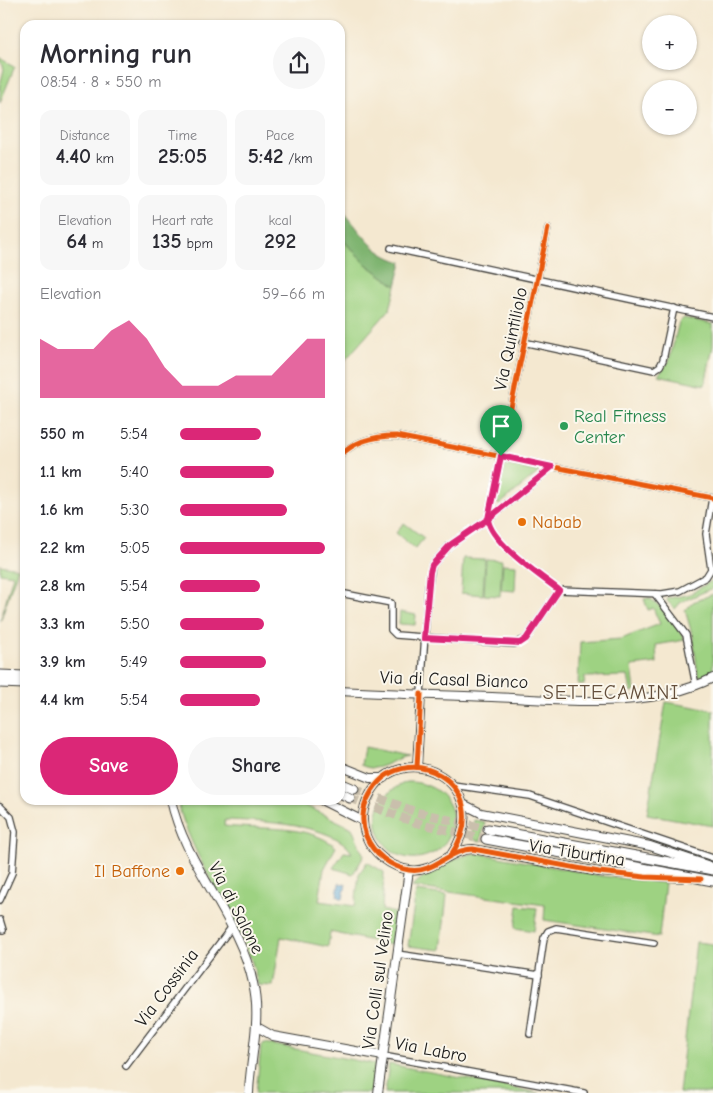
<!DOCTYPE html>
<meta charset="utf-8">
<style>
body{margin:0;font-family:"Comic Neue",sans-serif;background:#f7f7f7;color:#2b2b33;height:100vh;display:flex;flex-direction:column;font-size:19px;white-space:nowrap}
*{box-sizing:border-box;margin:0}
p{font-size:16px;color:#7c7c81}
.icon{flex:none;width:28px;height:28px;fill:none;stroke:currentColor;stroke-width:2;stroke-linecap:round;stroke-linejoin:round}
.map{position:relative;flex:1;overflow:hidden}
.sheet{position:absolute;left:20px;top:20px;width:325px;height:785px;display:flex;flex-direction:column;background:#fff;border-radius:15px;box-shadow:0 1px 4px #0004}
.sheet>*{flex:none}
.fabs{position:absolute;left:642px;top:15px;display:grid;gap:10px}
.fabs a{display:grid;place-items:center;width:55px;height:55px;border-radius:50%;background:#fff;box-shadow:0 1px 4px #0004;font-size:25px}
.pin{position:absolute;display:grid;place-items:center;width:42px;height:42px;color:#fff;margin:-51px -21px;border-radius:50% 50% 50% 0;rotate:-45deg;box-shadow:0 0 5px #0007}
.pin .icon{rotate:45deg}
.round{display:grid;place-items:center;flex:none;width:52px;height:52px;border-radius:26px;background:#f7f7f7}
.summary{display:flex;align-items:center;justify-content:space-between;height:85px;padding:0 20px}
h1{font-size:28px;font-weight:700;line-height:38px}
.metrics{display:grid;grid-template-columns:repeat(3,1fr);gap:8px;height:85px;padding:5px 20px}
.metrics div{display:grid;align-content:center;border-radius:12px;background:#f7f7f7;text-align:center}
.metrics b{font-size:21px;font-weight:700}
.metrics small{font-size:14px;font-weight:400}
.metrics p{font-size:14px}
.chart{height:140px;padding:10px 20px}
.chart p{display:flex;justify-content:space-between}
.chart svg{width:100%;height:90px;margin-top:5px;fill:#db2777;opacity:.7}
.cta{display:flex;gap:10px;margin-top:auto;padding:10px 20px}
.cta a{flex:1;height:58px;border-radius:30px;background:#db2777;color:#fff;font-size:20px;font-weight:700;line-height:58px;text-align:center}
.cta a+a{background:#f7f7f7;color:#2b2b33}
ul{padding:0 20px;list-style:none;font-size:16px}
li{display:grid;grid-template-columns:80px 60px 1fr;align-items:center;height:38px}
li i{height:12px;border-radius:6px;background:#db2777}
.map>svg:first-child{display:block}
.green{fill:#9ed282;stroke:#5d774f}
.forest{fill:#7eb470;stroke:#4d6846}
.water{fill:#5da6d4;stroke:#3c6178}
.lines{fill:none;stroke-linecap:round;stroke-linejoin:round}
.primary-tunnel{stroke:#c9bfac;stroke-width:9;stroke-dasharray:9 4.5;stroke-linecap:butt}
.minor-casing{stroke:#3c3b37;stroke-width:8}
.tertiary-casing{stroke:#3c3b37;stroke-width:10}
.primary-casing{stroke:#3c3b37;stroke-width:11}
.minor{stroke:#fff;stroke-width:5.5}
.tertiary{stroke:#fff;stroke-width:8}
.primary{stroke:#fff;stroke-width:9}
.cycleway-casing{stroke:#fbf7ec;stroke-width:8}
.cycleway{stroke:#e8590c;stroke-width:5}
.route-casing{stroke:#fff;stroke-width:10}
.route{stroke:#db2777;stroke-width:6}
.leisure-dot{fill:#2e9e5b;stroke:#fbf7ec;stroke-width:2}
.food-dot{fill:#e8710a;stroke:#fbf7ec;stroke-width:2}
.labels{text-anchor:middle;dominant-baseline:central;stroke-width:4;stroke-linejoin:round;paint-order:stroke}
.street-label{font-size:18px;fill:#1c1c1c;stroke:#fbf7ec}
.leisure-label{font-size:18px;fill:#27864d;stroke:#fbf7ec;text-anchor:start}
.food-label{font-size:18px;fill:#c56008;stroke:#fbf7ec;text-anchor:start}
.quarter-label{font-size:20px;letter-spacing:1px;fill:#644f3c;stroke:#fbf7ec}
</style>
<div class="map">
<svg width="713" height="1093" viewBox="0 0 713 1093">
<rect width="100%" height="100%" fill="#fbf7ec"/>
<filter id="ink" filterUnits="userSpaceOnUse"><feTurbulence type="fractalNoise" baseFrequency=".02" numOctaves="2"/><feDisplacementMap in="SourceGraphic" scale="10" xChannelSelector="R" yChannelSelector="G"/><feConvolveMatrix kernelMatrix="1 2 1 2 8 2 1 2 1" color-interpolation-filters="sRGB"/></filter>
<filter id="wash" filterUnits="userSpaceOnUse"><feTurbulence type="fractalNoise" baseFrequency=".0096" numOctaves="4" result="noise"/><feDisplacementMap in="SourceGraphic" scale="20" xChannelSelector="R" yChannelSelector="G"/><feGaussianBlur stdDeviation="1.12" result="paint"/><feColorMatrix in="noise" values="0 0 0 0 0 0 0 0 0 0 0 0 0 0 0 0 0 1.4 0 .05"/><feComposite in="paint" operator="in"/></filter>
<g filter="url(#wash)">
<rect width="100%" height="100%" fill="#f4e8d0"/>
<g class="green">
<path d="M 0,58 L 15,66 L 0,103 L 0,85 L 4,69 Z"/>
<path d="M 340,237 L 366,264 L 396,286 L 390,309 L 340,366 Z"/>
<path d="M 684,318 L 713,324 L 713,346 L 705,385 L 658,375 L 669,361 L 679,322 Z"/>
<path d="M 504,465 L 539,472 L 499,505 L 496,501 Z"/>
<path d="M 404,523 L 424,538 L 415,549 L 396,533 Z"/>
<path d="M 463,558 L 485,559 L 483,595 L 461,593 Z"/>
<path d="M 486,559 L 502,560 L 500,596 L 484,595 Z"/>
<path d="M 503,564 L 516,565 L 515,591 L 501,590 Z"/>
<path d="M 0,565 L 18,568 L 0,622 L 13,575 L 0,573 Z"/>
<path d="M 713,580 L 713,588 L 681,602 L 675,609 L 667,601 L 668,598 L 688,595 Z"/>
<path d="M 713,594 L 713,671 L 701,677 L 698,675 L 693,637 L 685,610 L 693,602 Z"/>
<path d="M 649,598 C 664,607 677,625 685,640 L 656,645 L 657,663 L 632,666 L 635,691 L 631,692 L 628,676 L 585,677 L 584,685 L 578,685 L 580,642 L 621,639 L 660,624 L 653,608 L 648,610 L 644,599 Z"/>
<path d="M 400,612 L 416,615 L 415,625 L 399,624 Z"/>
<path d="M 666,702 L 713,710 L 713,826 L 647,814 Z"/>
<path d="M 364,747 L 407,756 C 390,760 378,774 361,765 Z"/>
<path d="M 407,782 C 436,781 463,805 449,836 C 445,844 439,851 431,854 C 385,876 348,805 407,782 Z"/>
<path d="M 177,800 L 294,800 L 352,828 L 364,856 L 353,874 L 333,868 L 344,852 L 352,853 C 336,823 256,821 225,820 L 224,826 C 257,830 308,823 336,847 L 324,869 L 319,901 L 355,906 L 359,874 L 367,862 L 384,872 L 382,910 L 396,913 L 391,945 L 330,932 L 328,947 L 281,937 L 273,986 L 258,985 C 255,974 253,962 248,952 C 226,901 191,855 177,800 Z"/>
<path d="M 474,820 L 485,822 L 481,841 L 471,839 Z"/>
<path d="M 477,853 L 602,876 L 665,883 L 659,937 L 544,920 L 545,905 L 412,887 C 423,874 460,854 477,853 Z"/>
<path d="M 416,891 L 447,895 L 441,950 L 408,946 Z"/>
<path d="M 518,906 L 537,908 L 534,931 L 515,928 Z"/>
<path d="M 696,942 L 713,944 L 713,1093 L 679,1093 Z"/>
<path d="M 264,1043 L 375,1064 L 371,1093 L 256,1093 L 261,1047 Z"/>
<path d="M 389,1064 L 539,1093 L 385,1093 Z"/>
</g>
<path class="forest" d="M 340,208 C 362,231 370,253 402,262 L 396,286 L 366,264 L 340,237 Z"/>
<path class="water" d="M 339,883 L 346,884 L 343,899 L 337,896 Z"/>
</g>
<g filter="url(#ink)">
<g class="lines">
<g class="primary-tunnel">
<path d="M 354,789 L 416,812 L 488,829"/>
<path d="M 350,798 L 414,822 L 486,839"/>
</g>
<defs>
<g id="minor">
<path d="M 548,228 L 488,519 C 491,543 541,575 559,590"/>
<path d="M 391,248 L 713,317"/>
<path d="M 523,342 L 654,370 L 660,366 L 663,360 L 674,308"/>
<path d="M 340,456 C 355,440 376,436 396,436 L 713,498"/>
<path d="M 559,590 L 662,594 L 680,591 L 706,577 L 711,569 L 706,534 L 712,498"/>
<path d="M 340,593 L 391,603 L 391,630 L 396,635 L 514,644 L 526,639 L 559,590"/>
<path d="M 655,594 L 686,635 L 696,686"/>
<path d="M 421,694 L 428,589 L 432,565 L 450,545 L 488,519 L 552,467"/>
<path d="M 453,785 L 530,796 L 713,858"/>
<path d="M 0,806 L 11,817 L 15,832 L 12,873 L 0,900"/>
<path d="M 0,920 L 3,930"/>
<path d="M 397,954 L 539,975"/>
<path d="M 530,1034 L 544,938 L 548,931 L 556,928 L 654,943"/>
<path d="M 383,1056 L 584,1093"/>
<path d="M 126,1066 L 231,928"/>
</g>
<g id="tertiary">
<path d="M 340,691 C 391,694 441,695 492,697 C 565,700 646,711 713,678"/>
<path d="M 340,766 L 370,778 L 384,778"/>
<path d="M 417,767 L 421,694"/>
<path d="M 171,800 C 185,866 239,917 253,983 C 262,1021 250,1056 249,1093"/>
<path d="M 321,800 L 363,821"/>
<path d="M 463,804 L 481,813 L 650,846 L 710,866"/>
<path d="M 451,855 C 500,784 401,733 369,796 C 362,808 361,823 366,836 C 373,854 391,867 409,870 C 434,874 449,849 473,849 L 599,872 L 682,878"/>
<path d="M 257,1027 L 273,1036 L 383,1056"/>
<path d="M 378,1093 L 409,870"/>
</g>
<g id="primary">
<path d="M 0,675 L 25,676"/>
<path d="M 0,683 L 25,684"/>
<path d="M 340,783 L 354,789"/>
<path d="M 340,793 L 350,798"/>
<path d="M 488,829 L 713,870"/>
<path d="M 486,839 L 713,881"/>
</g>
</defs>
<use href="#minor" class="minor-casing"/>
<use href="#tertiary" class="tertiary-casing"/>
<use href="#primary" class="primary-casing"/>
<use href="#minor" class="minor"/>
<use href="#tertiary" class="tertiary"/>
<use href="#primary" class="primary"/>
<defs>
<g id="cycleway">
<path d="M 548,228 L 488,519 C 491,543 541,575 559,590"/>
<path d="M 340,456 C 355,440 376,436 396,436 L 713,498"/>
<path d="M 417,767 L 421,694"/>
<path d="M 451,855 C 500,784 401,733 369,796 C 362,808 361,823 366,836 C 373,854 391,867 409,870 C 434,874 449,849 473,849 L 599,872 L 645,877 L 701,879"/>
</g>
</defs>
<use href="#cycleway" class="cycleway-casing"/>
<use href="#cycleway" class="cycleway"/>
</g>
</g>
<g class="lines" filter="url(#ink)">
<defs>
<path id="route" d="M 501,456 L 488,519 L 450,545 L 432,565 L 430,572 L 424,638 L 520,643 L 526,639 L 559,590 C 541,576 490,542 488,519 L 552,467 L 501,456"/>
</defs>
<use href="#route" class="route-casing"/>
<use href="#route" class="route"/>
</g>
<circle class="leisure-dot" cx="564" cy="426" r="5"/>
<g class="food-dot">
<circle cx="522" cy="522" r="5"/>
<circle cx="180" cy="871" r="5"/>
</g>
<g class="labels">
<g class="street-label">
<text transform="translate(511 339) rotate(-78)">Via Quintiliolo</text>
<text transform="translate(454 680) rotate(2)">Via di Casal Bianco</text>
<text transform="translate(577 853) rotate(9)">Via Tiburtina</text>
<text transform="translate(236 908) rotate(63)">Via di Salone</text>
<text transform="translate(378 980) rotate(-82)">Via Colli sul Velino</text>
<text transform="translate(167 988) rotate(-53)">Via Cossinia</text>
<text transform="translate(431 1050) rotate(11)">Via Labro</text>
</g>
<g class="leisure-label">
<text x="574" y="416">Real Fitness<tspan x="574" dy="21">Center</tspan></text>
</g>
<g class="food-label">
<text x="532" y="522">Nabab</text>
<text x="170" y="871" text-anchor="end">Il Baffone</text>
</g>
<g class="quarter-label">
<text x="611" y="692">SETTECAMINI</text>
</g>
</g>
</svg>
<div class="fabs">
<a>+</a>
<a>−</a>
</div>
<div class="pin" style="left:501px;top:456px;background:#1e9e55"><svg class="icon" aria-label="arrive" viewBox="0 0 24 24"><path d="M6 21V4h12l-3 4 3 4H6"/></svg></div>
<section class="sheet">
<div class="summary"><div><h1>Morning run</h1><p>08:54 · 8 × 550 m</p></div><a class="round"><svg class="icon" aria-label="share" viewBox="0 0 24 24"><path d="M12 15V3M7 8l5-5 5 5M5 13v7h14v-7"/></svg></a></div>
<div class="metrics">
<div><p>Distance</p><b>4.40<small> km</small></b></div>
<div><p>Time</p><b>25:05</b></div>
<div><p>Pace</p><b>5:42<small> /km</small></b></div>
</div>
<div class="metrics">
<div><p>Elevation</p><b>64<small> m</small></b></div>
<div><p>Heart rate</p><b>135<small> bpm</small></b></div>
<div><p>kcal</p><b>292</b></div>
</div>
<div class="chart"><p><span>Elevation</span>59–66 m</p>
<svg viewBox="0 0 160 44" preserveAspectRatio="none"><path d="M0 44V15L10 20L20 20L30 20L40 11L50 6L60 15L70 29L80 38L90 38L100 38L110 33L120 33L130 33L140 24L150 15L160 15V44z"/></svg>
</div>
<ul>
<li><b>550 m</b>5:54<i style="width:56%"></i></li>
<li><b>1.1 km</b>5:40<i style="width:65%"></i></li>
<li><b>1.6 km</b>5:30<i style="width:74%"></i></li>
<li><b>2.2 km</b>5:05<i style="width:100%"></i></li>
<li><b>2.8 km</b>5:54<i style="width:55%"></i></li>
<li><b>3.3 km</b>5:50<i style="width:58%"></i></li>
<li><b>3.9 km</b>5:49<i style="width:59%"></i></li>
<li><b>4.4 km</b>5:54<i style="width:55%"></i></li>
</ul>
<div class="cta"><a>Save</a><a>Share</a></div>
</section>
</div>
